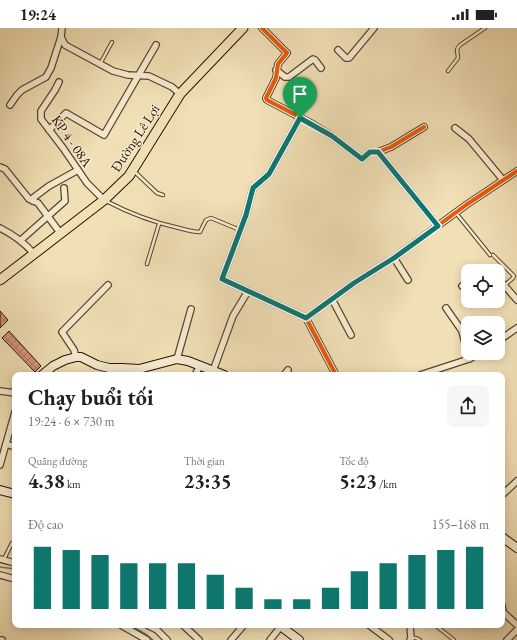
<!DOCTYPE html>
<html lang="vi">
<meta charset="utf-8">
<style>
body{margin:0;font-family:"EB Garamond",serif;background:#f6f6f6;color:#202124;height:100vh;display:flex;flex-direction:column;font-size:15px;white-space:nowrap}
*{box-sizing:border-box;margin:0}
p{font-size:13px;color:#757577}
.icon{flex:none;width:22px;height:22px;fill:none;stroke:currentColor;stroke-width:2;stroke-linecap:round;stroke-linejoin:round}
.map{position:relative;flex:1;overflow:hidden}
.side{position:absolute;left:12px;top:344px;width:493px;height:256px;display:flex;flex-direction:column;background:#fff;border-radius:8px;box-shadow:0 2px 10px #0003}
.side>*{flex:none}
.buttons{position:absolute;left:461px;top:236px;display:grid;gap:8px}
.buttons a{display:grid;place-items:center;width:44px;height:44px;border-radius:8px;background:#fff;box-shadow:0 2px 10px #0003;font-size:20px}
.pin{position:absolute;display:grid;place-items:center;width:34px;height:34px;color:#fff;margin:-41px -17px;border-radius:50% 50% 50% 0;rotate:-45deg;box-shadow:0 0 4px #0007}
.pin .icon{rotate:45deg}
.round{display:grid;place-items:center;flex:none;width:42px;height:42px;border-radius:8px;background:#f6f6f6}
.summary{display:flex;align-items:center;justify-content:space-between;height:68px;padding:0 16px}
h1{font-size:22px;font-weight:700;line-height:30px}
.figures{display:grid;grid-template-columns:repeat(3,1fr);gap:6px;height:68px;padding:4px 16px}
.figures div{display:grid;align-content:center}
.figures b{font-size:20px;font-weight:700}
.figures small{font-size:11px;font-weight:400}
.figures p{font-size:11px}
.chart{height:112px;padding:8px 16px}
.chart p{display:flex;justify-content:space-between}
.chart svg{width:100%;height:72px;margin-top:4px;stroke:#0f766e;stroke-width:6}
.status{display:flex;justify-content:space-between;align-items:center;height:28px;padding:0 20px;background:#fff;direction:ltr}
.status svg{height:11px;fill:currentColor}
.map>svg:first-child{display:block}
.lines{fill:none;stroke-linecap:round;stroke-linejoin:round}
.stream{stroke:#6b7968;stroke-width:1.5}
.building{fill:url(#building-cross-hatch);stroke:#241300}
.lane-casing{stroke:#57462d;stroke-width:4.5}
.street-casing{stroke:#57462d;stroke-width:8}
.secondary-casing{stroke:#241300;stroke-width:10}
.primary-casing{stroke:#241300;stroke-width:11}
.lane{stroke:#f6eacf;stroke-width:2.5}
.street{stroke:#f6eacf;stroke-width:5.5}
.secondary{stroke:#f6eacf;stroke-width:8}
.primary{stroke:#f1dfb5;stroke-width:9}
.cycleway-casing{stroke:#f6eacf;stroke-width:6}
.cycleway{stroke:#e8590c;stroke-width:4}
.route-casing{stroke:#fff;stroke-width:8}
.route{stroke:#0f766e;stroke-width:5}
.labels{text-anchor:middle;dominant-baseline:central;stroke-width:3;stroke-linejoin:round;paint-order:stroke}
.street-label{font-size:14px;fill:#241300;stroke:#f6eacf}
</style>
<div class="status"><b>19:24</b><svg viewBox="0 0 49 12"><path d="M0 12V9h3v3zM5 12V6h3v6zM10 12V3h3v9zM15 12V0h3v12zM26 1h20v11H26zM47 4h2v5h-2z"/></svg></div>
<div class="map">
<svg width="517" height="612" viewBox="0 0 517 612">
<defs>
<pattern id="building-cross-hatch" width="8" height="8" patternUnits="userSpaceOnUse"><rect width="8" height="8" fill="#d4937c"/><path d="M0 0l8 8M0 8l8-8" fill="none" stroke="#ac7763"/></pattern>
</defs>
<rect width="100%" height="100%" fill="#f1dfb5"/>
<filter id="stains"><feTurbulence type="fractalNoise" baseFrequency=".005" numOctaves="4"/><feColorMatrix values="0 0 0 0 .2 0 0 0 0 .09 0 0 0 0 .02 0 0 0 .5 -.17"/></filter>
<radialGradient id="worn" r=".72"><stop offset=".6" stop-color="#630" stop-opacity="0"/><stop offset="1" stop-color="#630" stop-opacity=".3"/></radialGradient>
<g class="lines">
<g class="stream">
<path d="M 0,539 L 15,541"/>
<path d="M 130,597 L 147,607 L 153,612"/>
</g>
</g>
<g class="building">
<path d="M 0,283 L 8,292 L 0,300 Z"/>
<path d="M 9,303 L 41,338 L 35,344 L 2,310 Z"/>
</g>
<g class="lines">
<defs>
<g id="lane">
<path d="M 100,36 L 112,14"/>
<path d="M 448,43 L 458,30 C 458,24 455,22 460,17 L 485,0"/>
<path d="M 135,144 L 157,165 L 163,167"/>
<path d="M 106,173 C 131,186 151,194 179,200 C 186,202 193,204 200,204 L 206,192 L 211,190 L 240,202"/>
<path d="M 456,185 L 490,227"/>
<path d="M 493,227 L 514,248 L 513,250 L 505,257"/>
<path d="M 147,236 L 159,196"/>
<path d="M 4,531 L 12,515"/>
<path d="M 435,597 L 454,612"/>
<path d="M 411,610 L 416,610 L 420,612"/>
</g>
<g id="street">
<path d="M 62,0 L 61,9 L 65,17 L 113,43 L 128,47 L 149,48 L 172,59 L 180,66"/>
<path d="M 262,0 L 287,25 L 278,36 L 276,50 L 266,70 L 267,72 L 309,94 L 332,108 L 362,131 L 370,124 L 378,124 L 391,119 L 424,99"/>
<path d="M 338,22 L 346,30 L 349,30 L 374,0"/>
<path d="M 276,42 L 285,49 L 289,49 L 313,31 L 315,32 L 321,40"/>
<path d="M 59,54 L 55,62 L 41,83 L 41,91 L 63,120 L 87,155 L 104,172"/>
<path d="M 10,77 L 17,67 L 22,62 L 46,49 L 51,40 L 61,9"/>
<path d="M 300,90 L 269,146 L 253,160 L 246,187 L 222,251 L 306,290 L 336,347"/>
<path d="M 455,100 L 469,111 L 503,152"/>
<path d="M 49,102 L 66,85 L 104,107 L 156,17"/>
<path d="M 378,124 L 438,198"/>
<path d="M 0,139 L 5,141 L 29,171 L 38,175 L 61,206"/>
<path d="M 33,173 L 33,170 L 49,158 L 78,142"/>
<path d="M 0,200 C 14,207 24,214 34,226"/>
<path d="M 21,212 L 65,173 L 64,160"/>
<path d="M 394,230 L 408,252"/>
<path d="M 481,243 L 486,241 L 490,243"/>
<path d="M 498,250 L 517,272"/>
<path d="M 462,258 L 468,254"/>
<path d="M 332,271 L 351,307"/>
<path d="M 446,280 L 462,303 L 469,331"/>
<path d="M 306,290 L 354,255 L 394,230 L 466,177 L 517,143"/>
<path d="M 498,313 L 517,300"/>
<path d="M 76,329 L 74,322 L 62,304 L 108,257"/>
<path d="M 177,331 L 191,281"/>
<path d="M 213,343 L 233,288 L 248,263"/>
<path d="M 195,347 L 200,338"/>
<path d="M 284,347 L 288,342"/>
<path d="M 420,347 L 469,331 L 480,325"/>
<path d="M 0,363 L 15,365"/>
<path d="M 6,416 L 15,419"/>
<path d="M 0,437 L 15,384"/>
<path d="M 502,467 L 517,453"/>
<path d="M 0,531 L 15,535"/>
<path d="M 0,547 L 15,551"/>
<path d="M 502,578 L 503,584 L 517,597"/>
<path d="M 121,597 L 147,612"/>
<path d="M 147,597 L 157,602 L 167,612"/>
<path d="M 183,597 L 199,612"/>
<path d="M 369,597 L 389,612"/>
<path d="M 0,612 L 2,612"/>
<path d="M 231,612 L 244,597"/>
<path d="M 270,612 L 282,597"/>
<path d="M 410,612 L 411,610 L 410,597"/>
<path d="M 507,612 L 517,602"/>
</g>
<g id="secondary">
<path d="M 42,347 L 53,338 L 65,332 L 76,329 L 81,329 L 97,337 L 109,340 L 122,340 L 139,341 L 177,331 L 188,333 L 224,347"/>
<path d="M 0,462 L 15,466"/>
<path d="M 502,509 L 517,520"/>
<path d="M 279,597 L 299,612"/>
</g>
<path id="primary" d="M 0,252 L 104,172 L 129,148 L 180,66 L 243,0"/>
</defs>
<use href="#lane" class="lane-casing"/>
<use href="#street" class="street-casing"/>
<use href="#secondary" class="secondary-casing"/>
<use href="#primary" class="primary-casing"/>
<use href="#lane" class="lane"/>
<use href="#street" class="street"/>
<use href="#secondary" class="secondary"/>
<use href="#primary" class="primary"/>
<defs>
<g id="cycleway">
<path d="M 262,0 L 287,25 L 278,36 L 276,50 L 266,70 L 267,72 L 309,94 L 332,108 L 362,131 L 370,124 L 378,124 L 391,119 L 424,99"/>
<path d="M 300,90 L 269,146 L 253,160 L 246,187 L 222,251 L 306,290 L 336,347"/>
<path d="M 306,290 L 354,255 L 394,230 L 466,177 L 517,143"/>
</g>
</defs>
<use href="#cycleway" class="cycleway-casing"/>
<use href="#cycleway" class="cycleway"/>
</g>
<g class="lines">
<defs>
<path id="route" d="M 300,90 L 332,108 L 362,131 L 370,124 L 378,124 L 438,198 L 394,230 L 354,255 L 306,290 L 222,251 L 246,187 L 253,160 L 269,146 Z"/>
</defs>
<use href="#route" class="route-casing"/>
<use href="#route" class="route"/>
</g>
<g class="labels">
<g class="street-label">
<text transform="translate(135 110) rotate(-57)">Đường Lê Lợi</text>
<text transform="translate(72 113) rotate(55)">KP 4 - 08A</text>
</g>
</g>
<rect width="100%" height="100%" filter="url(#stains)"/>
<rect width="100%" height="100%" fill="url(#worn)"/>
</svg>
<div class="buttons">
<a><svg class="icon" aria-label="locate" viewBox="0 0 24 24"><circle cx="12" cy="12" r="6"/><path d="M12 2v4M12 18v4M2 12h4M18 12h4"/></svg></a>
<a><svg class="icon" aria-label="layers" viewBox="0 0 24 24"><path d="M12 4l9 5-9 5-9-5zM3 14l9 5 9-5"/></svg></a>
</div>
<div class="pin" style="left:300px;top:90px;background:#1e9e55"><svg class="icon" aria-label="arrive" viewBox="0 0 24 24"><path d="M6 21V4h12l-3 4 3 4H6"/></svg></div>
<section class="side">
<div class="summary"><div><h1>Chạy buổi tối</h1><p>19:24 · 6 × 730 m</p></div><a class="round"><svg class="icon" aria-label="share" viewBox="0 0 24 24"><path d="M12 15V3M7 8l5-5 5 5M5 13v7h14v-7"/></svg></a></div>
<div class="figures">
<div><p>Quãng đường</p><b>4.38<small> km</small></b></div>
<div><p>Thời gian</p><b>23:35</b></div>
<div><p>Tốc độ</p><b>5:23<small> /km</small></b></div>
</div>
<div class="chart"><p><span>Độ cao</span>155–168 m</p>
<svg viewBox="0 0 160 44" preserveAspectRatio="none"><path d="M5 44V6M15 44V8M25 44V11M35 44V16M45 44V16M55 44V16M65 44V23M75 44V31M85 44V38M95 44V38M105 44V31M115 44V21M125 44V16M135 44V11M145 44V8M155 44V6"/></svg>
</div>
</section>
</div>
